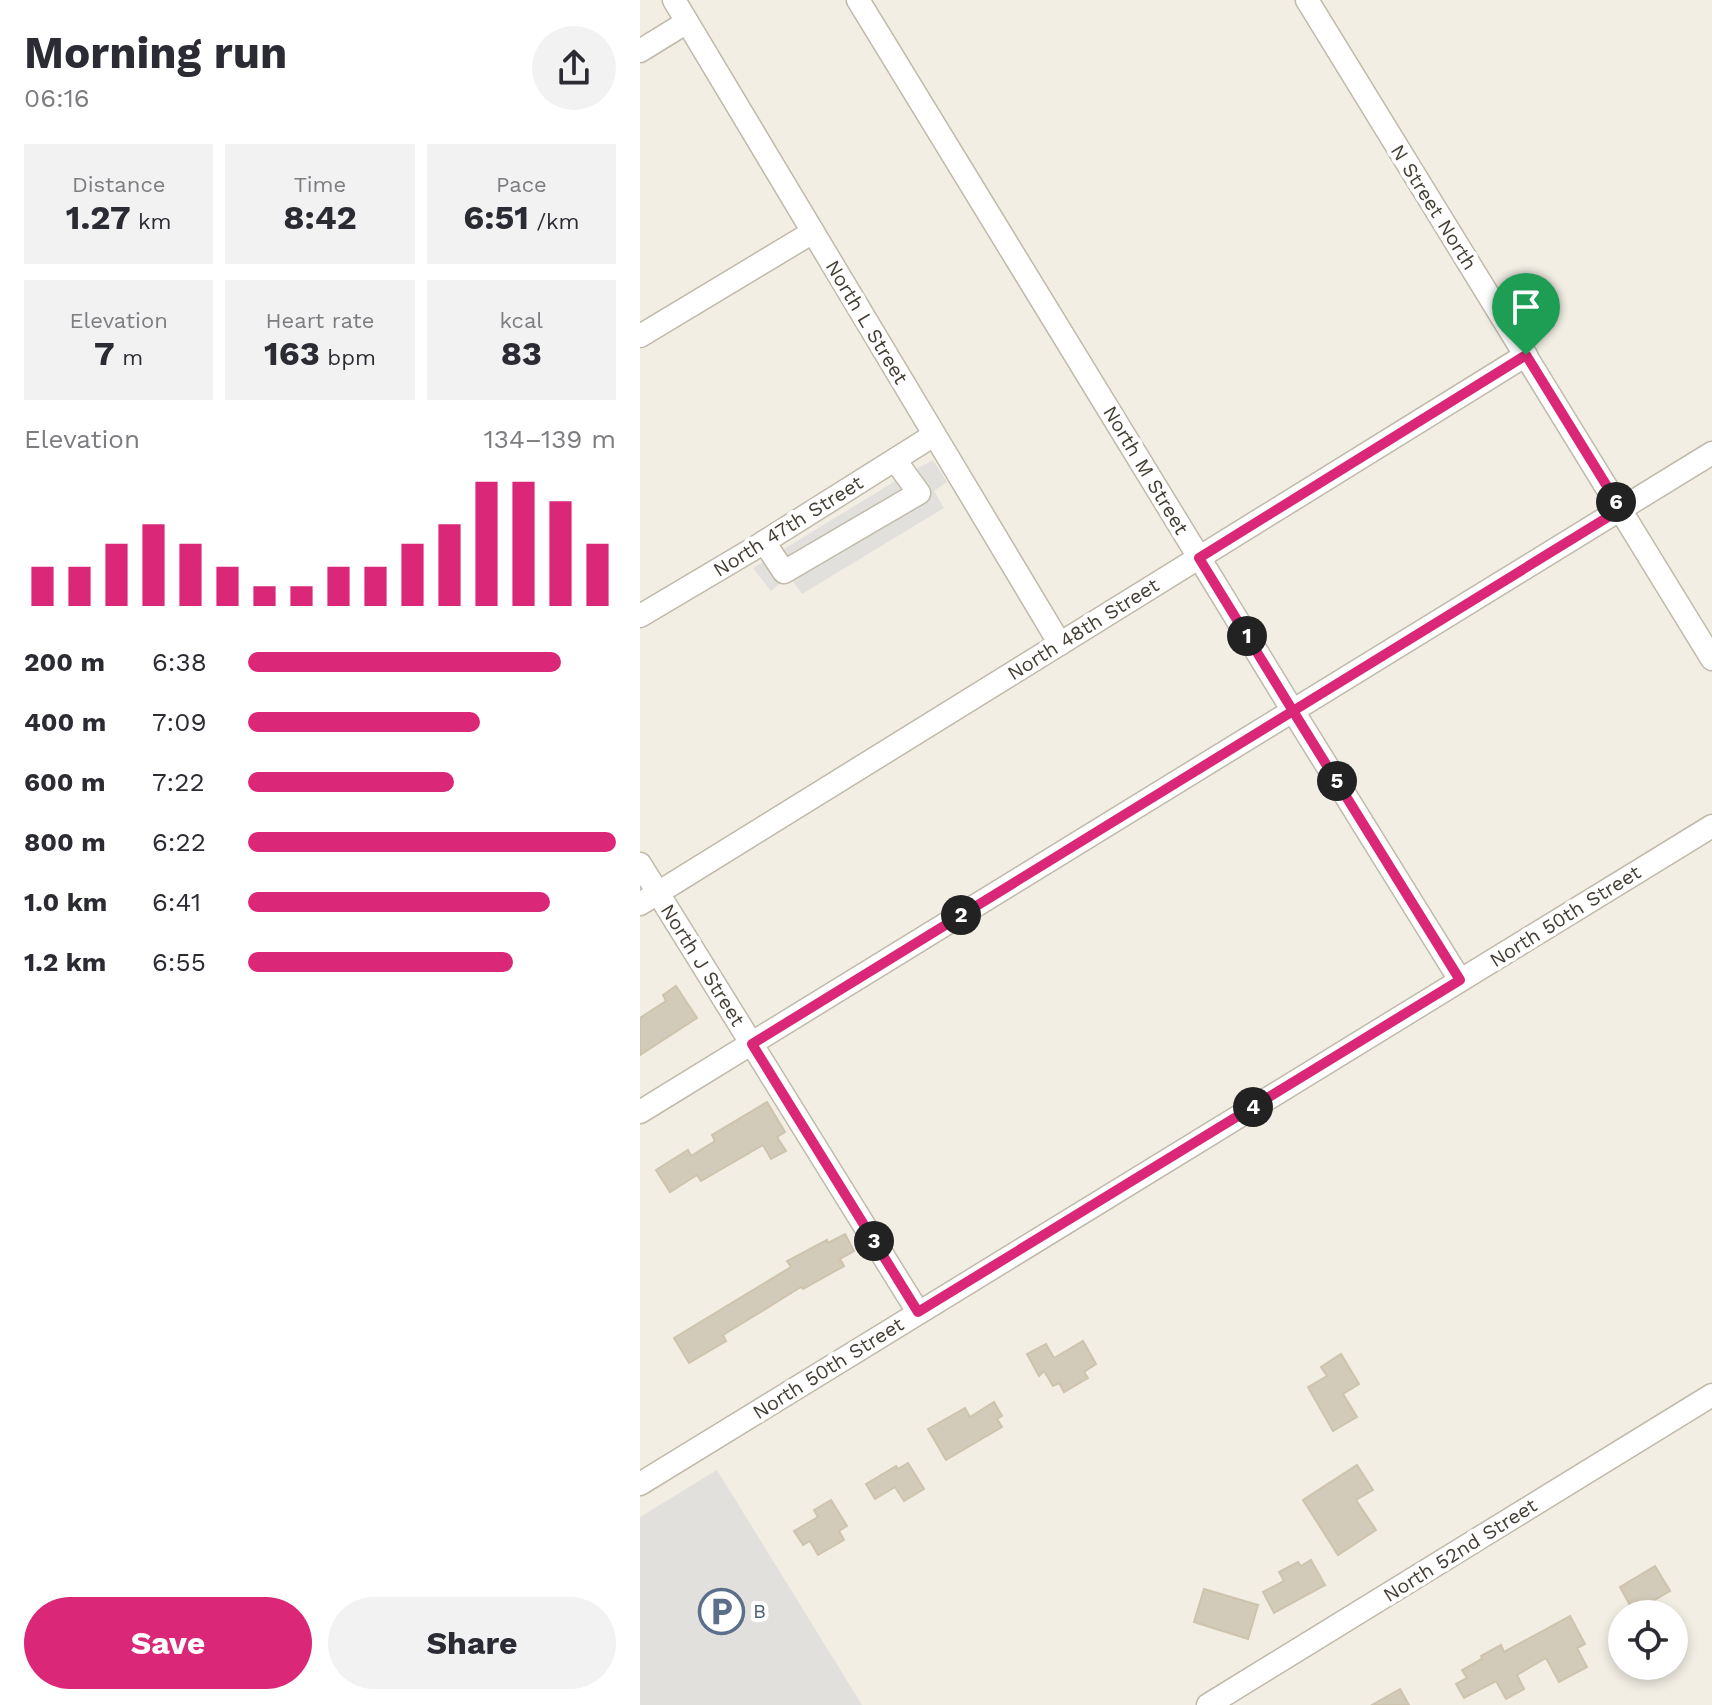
<!DOCTYPE html>
<meta charset="utf-8">
<style>
body{margin:0;font-family:"Work Sans",sans-serif;background:#f2f2f3;color:#2b2b33;height:100vh;display:flex;flex-direction:column;font-size:30px;white-space:nowrap}
*{box-sizing:border-box;margin:0}
p{font-size:26px;color:#7c7c81}
.icon{flex:none;width:44px;height:44px;fill:none;stroke:currentColor;stroke-width:2;stroke-linecap:round;stroke-linejoin:round}
.map{position:relative;flex:1;overflow:hidden}
.side{display:flex;flex-direction:column;background:#fff;width:640px}
.side>*{flex:none}
.controls{position:absolute;left:968px;top:1600px;display:grid;gap:16px}
.controls a{display:grid;place-items:center;width:80px;height:80px;border-radius:50%;background:#fff;box-shadow:0 4px 12px #0003;font-size:40px}
.pin{position:absolute;display:grid;place-items:center;width:68px;height:68px;color:#fff;margin:-82px -34px;border-radius:50% 50% 50% 0;rotate:-45deg;box-shadow:0 0 8px #0007}
.pin .icon{rotate:45deg}
.km{position:absolute;width:40px;height:40px;margin:-20px;border-radius:50%;background:#222;color:#fff;font-size:22px;line-height:40px;text-align:center}
.round{display:grid;place-items:center;flex:none;width:84px;height:84px;border-radius:42px;background:#f2f2f3}
.summary{display:flex;align-items:center;justify-content:space-between;height:136px;padding:0 24px}
h1{font-size:44px;font-weight:700;line-height:60px}
.metrics{display:grid;grid-template-columns:repeat(3,1fr);gap:12px;height:136px;padding:8px 24px}
.metrics div{display:grid;align-content:center;border-radius:0px;background:#f2f2f3;text-align:center}
.metrics b{font-size:34px;font-weight:700}
.metrics small{font-size:22px;font-weight:400}
.metrics p{font-size:22px}
.chart{height:224px;padding:16px 24px}
.chart p{display:flex;justify-content:space-between}
.chart svg{width:100%;height:144px;margin-top:8px;stroke:#db2777;stroke-width:6}
.cta{display:flex;gap:16px;margin-top:auto;padding:16px 24px}
.cta a{flex:1;height:92px;border-radius:48px;background:#db2777;color:#fff;font-size:32px;font-weight:700;line-height:92px;text-align:center}
.cta a+a{background:#f2f2f3;color:#2b2b33}
ul{padding:0 24px;list-style:none;font-size:26px}
li{display:grid;grid-template-columns:128px 96px 1fr;align-items:center;height:60px}
li i{height:20px;border-radius:10px;background:#db2777}
main{display:flex;flex:1;min-height:0}
.map>svg:first-child{display:block}
.parking{fill:#e2e0dc}
.building{fill:#d3cbb9;stroke:#cec3ac;stroke-width:2}
.lines{fill:none;stroke-linecap:round;stroke-linejoin:round}
.minor-casing{stroke:#c0baa9;stroke-width:25}
.minor{stroke:#fff;stroke-width:22}
.route-casing{stroke:#fff;stroke-width:16}
.route{stroke:#db2777;stroke-width:10}
.labels{text-anchor:middle;dominant-baseline:central;stroke-width:8;stroke-linejoin:round;paint-order:stroke}
.street-label{font-size:20px;fill:#443e34;stroke:#fff}
.service-label{font-size:20px;fill:#4e5e75;stroke:#fff;text-anchor:start}
</style>
<main>
<section class="side">
<div class="summary"><div><h1>Morning run</h1><p>06:16</p></div><a class="round"><svg class="icon" aria-label="share" viewBox="0 0 24 24"><path d="M12 15V3M7 8l5-5 5 5M5 13v7h14v-7"/></svg></a></div>
<div class="metrics">
<div><p>Distance</p><b>1.27<small> km</small></b></div>
<div><p>Time</p><b>8:42</b></div>
<div><p>Pace</p><b>6:51<small> /km</small></b></div>
</div>
<div class="metrics">
<div><p>Elevation</p><b>7<small> m</small></b></div>
<div><p>Heart rate</p><b>163<small> bpm</small></b></div>
<div><p>kcal</p><b>83</b></div>
</div>
<div class="chart"><p><span>Elevation</span>134–139 m</p>
<svg viewBox="0 0 160 44" preserveAspectRatio="none"><path d="M5 44V32M15 44V32M25 44V25M35 44V19M45 44V25M55 44V32M65 44V38M75 44V38M85 44V32M95 44V32M105 44V25M115 44V19M125 44V6M135 44V6M145 44V12M155 44V25"/></svg>
</div>
<ul>
<li><b>200 m</b>6:38<i style="width:85%"></i></li>
<li><b>400 m</b>7:09<i style="width:63%"></i></li>
<li><b>600 m</b>7:22<i style="width:56%"></i></li>
<li><b>800 m</b>6:22<i style="width:100%"></i></li>
<li><b>1.0 km</b>6:41<i style="width:82%"></i></li>
<li><b>1.2 km</b>6:55<i style="width:72%"></i></li>
</ul>
<div class="cta"><a>Save</a><a>Share</a></div>
</section>
<div class="map">
<svg width="1072" height="1705" viewBox="0 0 1072 1705">
<rect width="100%" height="100%" fill="#f2eee4"/>
<g class="parking">
<path d="M 272,459 L 273,465 L 276,469 L 293,460 L 307,482 L 294,491 L 304,508 L 162,594 L 149,576 L 131,591 L 113,568 L 257,480 Z"/>
<path d="M 77,1470 L 222,1705 L 0,1705 L 0,1517 Z"/>
</g>
<g class="building">
<path d="M 36,986 L 57,1018 L 0,1055 L 0,1018 L 26,1001 L 23,995 Z"/>
<path d="M 127,1102 L 145,1132 L 137,1137 L 146,1151 L 131,1159 L 123,1145 L 61,1181 L 57,1175 L 30,1192 L 16,1170 L 48,1150 L 51,1156 L 75,1141 L 72,1135 Z"/>
<path d="M 205,1234 L 214,1251 L 200,1259 L 204,1266 L 163,1289 L 161,1287 L 83,1335 L 86,1341 L 49,1363 L 34,1338 L 151,1267 L 147,1261 L 187,1240 L 188,1243 Z"/>
<path d="M 443,1341 L 456,1364 L 444,1372 L 448,1378 L 424,1392 L 419,1383 L 413,1386 L 404,1371 L 399,1376 L 387,1354 L 406,1344 L 414,1358 Z"/>
<path d="M 701,1354 L 719,1384 L 703,1394 L 717,1417 L 693,1431 L 668,1387 L 687,1376 L 681,1367 Z"/>
<path d="M 354,1402 L 362,1416 L 357,1419 L 362,1427 L 306,1460 L 288,1429 L 325,1408 L 330,1417 Z"/>
<path d="M 268,1463 L 284,1489 L 264,1501 L 255,1487 L 235,1499 L 226,1484 L 256,1466 L 258,1469 Z"/>
<path d="M 717,1465 L 733,1490 L 716,1500 L 736,1530 L 698,1555 L 663,1500 Z"/>
<path d="M 191,1500 L 207,1526 L 199,1531 L 204,1540 L 178,1555 L 170,1541 L 163,1545 L 154,1531 L 178,1517 L 174,1510 Z"/>
<path d="M 671,1560 L 685,1585 L 634,1613 L 623,1592 L 644,1581 L 639,1572 L 658,1562 L 661,1566 Z"/>
<path d="M 1015,1566 L 1030,1591 L 994,1612 L 980,1587 Z"/>
<path d="M 564,1589 L 618,1605 L 608,1639 L 554,1622 Z"/>
<path d="M 930,1616 L 945,1644 L 937,1648 L 947,1667 L 919,1682 L 906,1658 L 877,1675 L 884,1689 L 866,1699 L 856,1681 L 824,1698 L 816,1684 L 827,1678 L 822,1670 L 842,1659 L 841,1656 L 861,1645 L 864,1652 Z"/>
<path d="M 760,1689 L 769,1705 L 732,1705 Z"/>
</g>
<g class="lines">
<defs>
<g id="minor">
<path d="M 34,0 L 420,644"/>
<path d="M 218,0 L 653,711 L 820,980"/>
<path d="M 667,0 L 1072,659"/>
<path d="M 0,51 L 47,22"/>
<path d="M 0,336 L 173,232"/>
<path d="M 124,542 L 144,572 L 279,493 L 255,460"/>
<path d="M 0,616 L 113,549 L 294,435"/>
<path d="M 0,864 L 278,1312"/>
<path d="M 0,904 L 886,355"/>
<path d="M 0,1112 L 1072,453"/>
<path d="M 0,1484 L 1072,826"/>
<path d="M 568,1705 L 1072,1395"/>
</g>
</defs>
<use href="#minor" class="minor-casing"/>
<use href="#minor" class="minor"/>
</g>
<g class="lines">
<defs>
<path id="route" d="M 886,355 L 559,558 L 653,711 L 112,1044 L 278,1312 L 820,980 L 653,711 L 981,509 L 886,355"/>
</defs>
<use href="#route" class="route-casing"/>
<use href="#route" class="route"/>
</g>
<defs>
<symbol id="parking-ring" viewBox="-11 -11 22 22"><circle r="9.5" fill="#fff" stroke="#5c6f8a" stroke-width="1.5"/><path d="M-3.5-5.5H1a3.5 3.5 0 0 1 0 7H-1V5.5H-3.5ZM-1-3.4V-.6H.8a1.4 1.4 0 0 0 0-2.8Z" fill="#5c6f8a"/></symbol>
</defs>
<g fill-rule="evenodd">
<use href="#parking-ring" x="56" y="1586" width="51" height="51"/>
</g>
<g class="labels">
<g class="street-label">
<text transform="translate(794 207) rotate(58)">N Street North</text>
<text transform="translate(227 322) rotate(59)">North L Street</text>
<text transform="translate(506 470) rotate(59)">North M Street</text>
<text transform="translate(148 526) rotate(-32)">North 47th Street</text>
<text transform="translate(443 629) rotate(-32)">North 48th Street</text>
<text transform="translate(925 916) rotate(-32)">North 50th Street</text>
<text transform="translate(63 965) rotate(58)">North J Street</text>
<text transform="translate(188 1368) rotate(-32)">North 50th Street</text>
<text transform="translate(820 1550) rotate(-32)">North 52nd Street</text>
</g>
<g class="service-label">
<text x="113" y="1611">B</text>
</g>
</g>
</svg>
<div class="controls">
<a><svg class="icon" aria-label="locate" viewBox="0 0 24 24"><circle cx="12" cy="12" r="6"/><path d="M12 2v4M12 18v4M2 12h4M18 12h4"/></svg></a>
</div>
<div class="pin" style="left:886px;top:355px;background:#1e9e55"><svg class="icon" aria-label="arrive" viewBox="0 0 24 24"><path d="M6 21V4h12l-3 4 3 4H6"/></svg></div>
<b class="km" style="left:607px;top:636px">1</b>
<b class="km" style="left:321px;top:915px">2</b>
<b class="km" style="left:234px;top:1241px">3</b>
<b class="km" style="left:613px;top:1107px">4</b>
<b class="km" style="left:697px;top:781px">5</b>
<b class="km" style="left:976px;top:502px">6</b>
</div>
</main>
